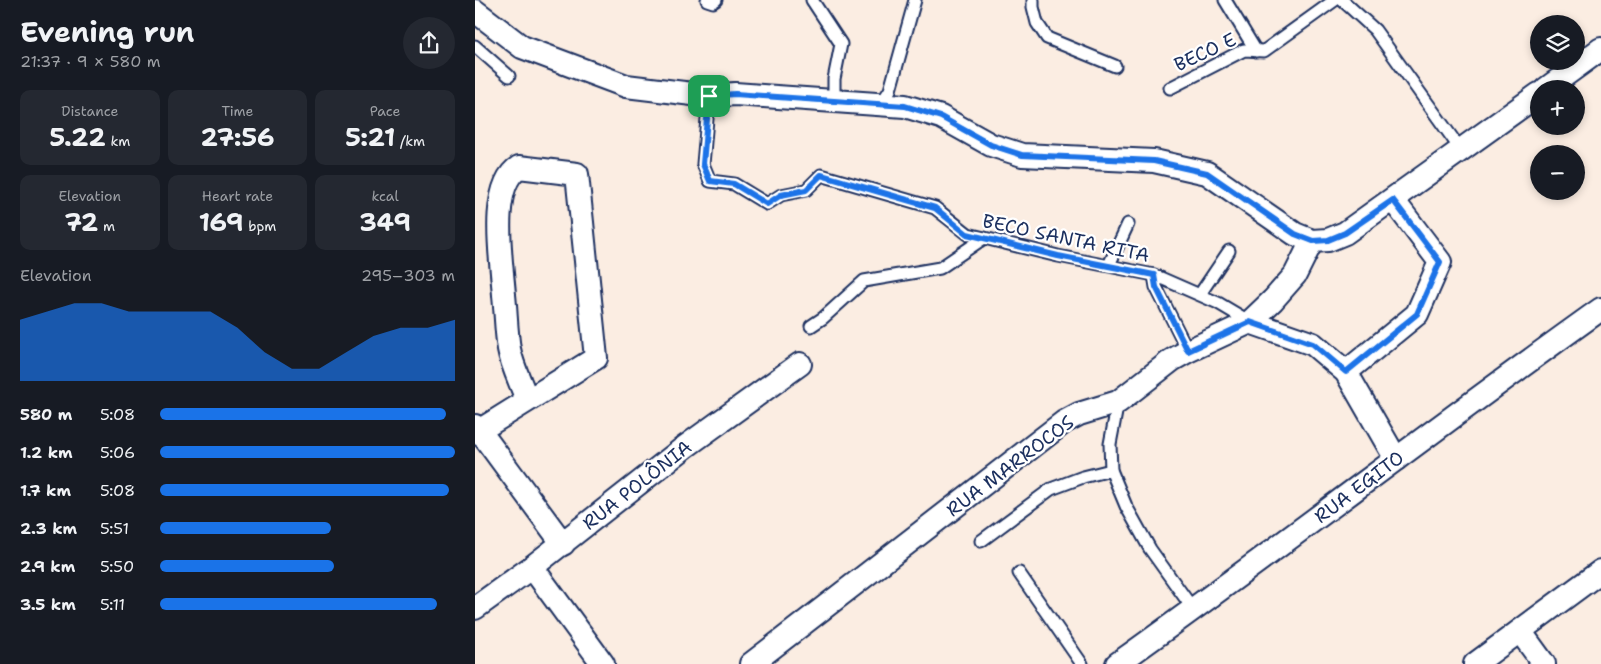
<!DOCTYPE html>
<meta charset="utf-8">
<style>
body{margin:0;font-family:"Shantell Sans",sans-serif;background:#242831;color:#f1f3f6;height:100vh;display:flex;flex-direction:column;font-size:19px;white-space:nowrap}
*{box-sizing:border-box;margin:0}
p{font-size:16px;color:#9ea1a6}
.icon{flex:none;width:28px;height:28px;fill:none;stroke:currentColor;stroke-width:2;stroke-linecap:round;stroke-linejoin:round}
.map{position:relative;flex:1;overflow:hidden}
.side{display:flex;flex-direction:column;background:#171b24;width:475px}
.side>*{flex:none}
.fabs{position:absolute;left:1055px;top:15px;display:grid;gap:10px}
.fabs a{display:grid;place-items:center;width:55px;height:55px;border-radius:50%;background:#171b24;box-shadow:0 2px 8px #0003;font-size:25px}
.pin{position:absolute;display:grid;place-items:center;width:42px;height:42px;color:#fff;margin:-21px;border-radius:10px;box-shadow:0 2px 8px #0006}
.round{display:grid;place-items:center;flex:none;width:52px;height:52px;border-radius:26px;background:#242831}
.head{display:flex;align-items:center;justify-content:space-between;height:85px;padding:0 20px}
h1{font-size:28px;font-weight:700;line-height:38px}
.figures{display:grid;grid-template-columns:repeat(3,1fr);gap:8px;height:85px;padding:5px 20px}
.figures div{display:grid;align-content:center;border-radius:10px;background:#242831;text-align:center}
.figures b{font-size:25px;font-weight:700}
.figures small{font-size:14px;font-weight:400}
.figures p{font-size:14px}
.chart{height:140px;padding:10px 20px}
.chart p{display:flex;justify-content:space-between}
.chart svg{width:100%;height:90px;margin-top:5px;fill:#1a73e8;opacity:.7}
ul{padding:0 20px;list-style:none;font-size:16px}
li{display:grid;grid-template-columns:80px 60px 1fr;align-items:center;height:38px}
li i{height:12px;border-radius:6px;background:#1a73e8}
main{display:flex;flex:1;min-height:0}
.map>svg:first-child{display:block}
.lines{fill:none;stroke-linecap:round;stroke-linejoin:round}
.lane-casing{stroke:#1b2f5e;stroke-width:15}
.street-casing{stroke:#1b2f5e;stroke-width:26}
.lane{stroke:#fff;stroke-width:11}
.street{stroke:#fff;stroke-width:22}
.route-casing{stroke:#fff;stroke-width:10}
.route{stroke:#1a73e8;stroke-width:6}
.labels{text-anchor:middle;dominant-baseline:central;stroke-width:4.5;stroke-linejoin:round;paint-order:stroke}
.street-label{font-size:19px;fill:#1b2f5e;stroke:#fff}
</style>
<main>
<section class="side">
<div class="head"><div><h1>Evening run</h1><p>21:37 · 9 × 580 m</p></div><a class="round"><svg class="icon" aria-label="share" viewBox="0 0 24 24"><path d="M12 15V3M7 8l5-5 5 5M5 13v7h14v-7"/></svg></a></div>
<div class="figures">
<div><p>Distance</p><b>5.22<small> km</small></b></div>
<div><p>Time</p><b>27:56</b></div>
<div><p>Pace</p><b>5:21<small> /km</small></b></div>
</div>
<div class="figures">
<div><p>Elevation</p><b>72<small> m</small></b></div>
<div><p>Heart rate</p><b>169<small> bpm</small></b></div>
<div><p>kcal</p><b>349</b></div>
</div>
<div class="chart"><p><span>Elevation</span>295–303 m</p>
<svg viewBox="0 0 160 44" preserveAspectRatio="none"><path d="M0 44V14L10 10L20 6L30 6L40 10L50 10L60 10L70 10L80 18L90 30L100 38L110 38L120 30L130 22L140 18L150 18L160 14V44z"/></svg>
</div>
<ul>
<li><b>580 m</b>5:08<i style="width:97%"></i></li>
<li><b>1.2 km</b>5:06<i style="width:100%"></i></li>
<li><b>1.7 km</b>5:08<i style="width:98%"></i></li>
<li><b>2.3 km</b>5:51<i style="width:58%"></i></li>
<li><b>2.9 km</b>5:50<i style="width:59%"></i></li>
<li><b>3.5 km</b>5:11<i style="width:94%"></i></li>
</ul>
</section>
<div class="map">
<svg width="1126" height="664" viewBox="0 0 1126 664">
<rect width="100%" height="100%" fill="#fbede2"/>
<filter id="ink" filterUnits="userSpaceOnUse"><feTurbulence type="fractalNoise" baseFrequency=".02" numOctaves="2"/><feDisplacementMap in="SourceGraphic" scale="10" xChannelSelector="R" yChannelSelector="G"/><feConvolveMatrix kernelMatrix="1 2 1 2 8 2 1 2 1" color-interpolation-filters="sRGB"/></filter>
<g filter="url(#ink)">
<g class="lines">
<defs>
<g id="lane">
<path d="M 232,0 L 238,2 L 241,0"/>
<path d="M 337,0 L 366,44 L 359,79 L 359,101"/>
<path d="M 558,0 L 558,7 L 562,23 L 572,38 L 640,66"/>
<path d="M 750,0 L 781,51"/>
<path d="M 867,0 L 900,30 L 986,150"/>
<path d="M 0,46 L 34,76"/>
<path d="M 695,88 L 769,50 L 789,51 L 860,0"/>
<path d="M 234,96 L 228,164 L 235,181 L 259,184 L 292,204 L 306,195 L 331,190 L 346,175 L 460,208 L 493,234 L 583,256 L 679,275 L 743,303 L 775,322"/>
<path d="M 406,104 L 415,90 L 440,0"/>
<path d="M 634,265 L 653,224"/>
<path d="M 679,275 L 681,287 L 713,351"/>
<path d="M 725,294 L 754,251"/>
<path d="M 336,326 L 348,318 L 389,281 L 465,268 L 509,238"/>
<path d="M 643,402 L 635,444 L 636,470 L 651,506 L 675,549 L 718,609"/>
<path d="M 506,541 L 576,489 L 608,477 L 636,470"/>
<path d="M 544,573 L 607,664"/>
</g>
<g id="street">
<path d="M 0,11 L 47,47 L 151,86 L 234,96 L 260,94 L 430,106 L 466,117 L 516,145 L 547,155 L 679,161 L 732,173 L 820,234 L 837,241 L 853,240 L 870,233 L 1064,94"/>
<path d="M 1071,89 L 1126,49"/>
<path d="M 775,322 L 838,344 L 871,372 L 921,459"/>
<path d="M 871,372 L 942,314 L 965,262 L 918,200"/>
<path d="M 0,426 L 2,432 L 10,438 L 88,544"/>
<path d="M 2,432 L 121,358 L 102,174 L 44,167 C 13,186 27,264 29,295 C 31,313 31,331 34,349 C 37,366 46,383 52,400"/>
<path d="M 57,567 L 128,664"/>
<path d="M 0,608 L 57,567 L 210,447 L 325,364"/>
<path d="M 1045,631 L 1069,664"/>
<path d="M 276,664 L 589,422 L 604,414 L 643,402 L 697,360 L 713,351 L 775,322 L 798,300 L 820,275 L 837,241"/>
<path d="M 642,664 C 805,548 963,425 1126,309"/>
<path d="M 1000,664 L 1126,571"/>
</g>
</defs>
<use href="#lane" class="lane-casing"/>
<use href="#street" class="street-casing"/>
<use href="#lane" class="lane"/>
<use href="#street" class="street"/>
</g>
</g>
<g class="lines" filter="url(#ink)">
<defs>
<path id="route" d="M 260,94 L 430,106 L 466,117 L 516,145 L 547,155 L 679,161 L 732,173 L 820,234 L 838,241 L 853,240 L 870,233 L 918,200 L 965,262 L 942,314 L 871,372 L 838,344 L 775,322 L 713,351 L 681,287 L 679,275 L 583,256 L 492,234 L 460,208 L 346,175 L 331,190 L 306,195 L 292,204 L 259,184 L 235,181 L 228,164 L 234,96 Z"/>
</defs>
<use href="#route" class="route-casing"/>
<use href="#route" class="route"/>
</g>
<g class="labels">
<g class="street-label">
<text transform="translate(730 52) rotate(-25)">BECO E</text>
<text transform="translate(591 238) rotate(12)">BECO SANTA RITA</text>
<text transform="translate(535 466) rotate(-37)">RUA MARROCOS</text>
<text transform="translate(162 485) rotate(-38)">RUA POLÔNIA</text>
<text transform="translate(884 487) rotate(-37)">RUA EGITO</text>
</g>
</g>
</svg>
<div class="fabs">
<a><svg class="icon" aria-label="layers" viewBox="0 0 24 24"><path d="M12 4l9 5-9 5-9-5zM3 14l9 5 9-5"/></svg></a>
<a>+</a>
<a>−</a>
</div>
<div class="pin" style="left:234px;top:96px;background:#1e9e55"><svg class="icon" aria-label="arrive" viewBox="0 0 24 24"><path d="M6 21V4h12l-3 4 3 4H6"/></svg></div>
</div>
</main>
